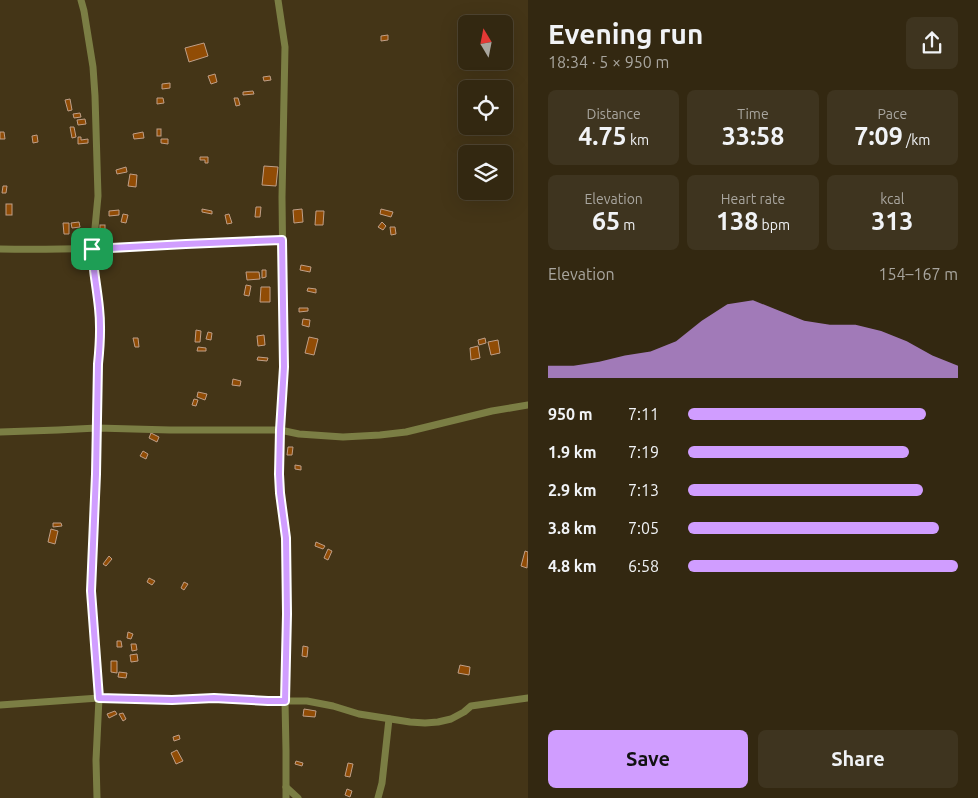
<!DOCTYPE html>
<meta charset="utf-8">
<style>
body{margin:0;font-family:Ubuntu,sans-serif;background:#3e341f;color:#f1f3f6;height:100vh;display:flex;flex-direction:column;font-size:19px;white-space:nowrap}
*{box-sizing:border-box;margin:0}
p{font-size:16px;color:#a9a69f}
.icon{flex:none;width:28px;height:28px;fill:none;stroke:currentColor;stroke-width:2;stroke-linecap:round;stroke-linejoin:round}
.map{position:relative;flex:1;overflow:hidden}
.drawer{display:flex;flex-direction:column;background:#332811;width:450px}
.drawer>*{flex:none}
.needle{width:32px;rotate:350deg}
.buttons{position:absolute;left:458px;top:15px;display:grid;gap:10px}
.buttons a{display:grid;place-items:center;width:55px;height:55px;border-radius:8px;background:#332811;box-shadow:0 5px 20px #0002,0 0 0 1px #4e4431;font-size:25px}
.pin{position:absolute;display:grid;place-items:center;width:42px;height:42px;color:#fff;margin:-21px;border-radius:10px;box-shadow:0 2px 8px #0006}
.round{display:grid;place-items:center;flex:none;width:52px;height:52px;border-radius:8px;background:#3e341f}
.overview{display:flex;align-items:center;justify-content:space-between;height:85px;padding:0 20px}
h1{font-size:28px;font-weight:700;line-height:38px}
.stats{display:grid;grid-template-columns:repeat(3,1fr);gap:8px;height:85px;padding:5px 20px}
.stats div{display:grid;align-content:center;border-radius:8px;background:#3e341f;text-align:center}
.stats b{font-size:25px;font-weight:700}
.stats small{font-size:14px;font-weight:400}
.stats p{font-size:14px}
.chart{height:140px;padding:10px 20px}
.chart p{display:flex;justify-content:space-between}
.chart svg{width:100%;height:90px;margin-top:5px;fill:#d09dff;opacity:.7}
.primary-button{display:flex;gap:10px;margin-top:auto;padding:10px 20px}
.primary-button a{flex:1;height:58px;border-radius:8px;background:#d09dff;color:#111;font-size:20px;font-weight:700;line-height:58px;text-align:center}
.primary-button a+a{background:#3e341f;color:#f1f3f6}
ul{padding:0 20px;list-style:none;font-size:16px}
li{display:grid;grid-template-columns:80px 60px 1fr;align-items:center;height:38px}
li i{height:12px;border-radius:6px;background:#d09dff}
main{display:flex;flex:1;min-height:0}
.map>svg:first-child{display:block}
.building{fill:#914c05;stroke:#bf9f88}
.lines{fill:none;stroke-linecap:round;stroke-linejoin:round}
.street{stroke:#7b7e44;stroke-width:7}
.route-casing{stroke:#fff;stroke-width:10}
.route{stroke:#d09dff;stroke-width:6}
</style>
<main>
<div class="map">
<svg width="528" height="798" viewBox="0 0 528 798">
<rect width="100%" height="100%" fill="#443517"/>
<g class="building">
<path d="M 388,35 L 388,40 L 381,41 L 381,36 Z"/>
<path d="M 204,43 L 208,56 L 189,62 L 185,48 Z"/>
<path d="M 215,74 L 217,82 L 211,84 L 208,76 Z"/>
<path d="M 270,76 L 271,80 L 264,81 L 263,77 Z"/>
<path d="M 170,83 L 170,88 L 162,89 L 162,84 Z"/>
<path d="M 253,91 L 254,94 L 243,95 L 243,92 Z"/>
<path d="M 157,98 L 163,98 L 164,103 L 157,104 Z"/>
<path d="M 234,98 L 238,98 L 240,105 L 236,106 Z"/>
<path d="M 70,99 L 72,110 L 68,111 L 65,100 Z"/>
<path d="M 80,113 L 81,117 L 74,118 L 73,114 Z"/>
<path d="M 85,119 L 86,124 L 78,125 L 77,120 Z"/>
<path d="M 70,127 L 74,127 L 76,137 L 72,138 Z"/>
<rect x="157" y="129" width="4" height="7"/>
<path d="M 0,132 L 4,132 L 5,139 L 0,139 Z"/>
<path d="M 143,132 L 144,138 L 134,139 L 133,134 Z"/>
<path d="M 37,135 L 38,142 L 33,143 L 32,136 Z"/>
<path d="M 78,137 L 81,137 L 81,140 L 88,139 L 88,143 L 78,144 Z"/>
<path d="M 161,139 L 168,139 L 168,144 L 161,143 Z"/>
<path d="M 200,157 L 208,157 L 208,163 L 205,163 L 205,160 L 200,160 Z"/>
<path d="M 264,166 L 278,167 L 276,186 L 262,185 Z"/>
<path d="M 126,167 L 127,172 L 117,174 L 116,170 Z"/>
<path d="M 130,174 L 137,175 L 136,187 L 128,186 Z"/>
<path d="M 3,186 L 7,186 L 6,193 L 2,193 Z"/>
<rect x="6" y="204" width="6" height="11"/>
<path d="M 256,207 L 261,207 L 260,217 L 255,217 Z"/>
<path d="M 202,209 L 212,211 L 212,214 L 202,212 Z"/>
<path d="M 302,209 L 303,222 L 294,223 L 293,210 Z"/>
<path d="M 381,209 L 393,212 L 391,217 L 380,214 Z"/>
<path d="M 119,210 L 119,215 L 109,216 L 109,211 Z"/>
<path d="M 316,211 L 324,211 L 323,225 L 315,225 Z"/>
<path d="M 123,214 L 128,215 L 126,223 L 121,222 Z"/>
<path d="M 229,214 L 232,223 L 227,224 L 225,215 Z"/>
<path d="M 79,222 L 80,227 L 72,228 L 71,223 Z"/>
<path d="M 382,222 L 386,226 L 383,230 L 378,227 Z"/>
<path d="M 63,223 L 69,223 L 69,234 L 64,234 Z"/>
<rect x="100" y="225" width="5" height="10"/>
<path d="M 390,227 L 395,227 L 396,234 L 391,235 Z"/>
<path d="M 301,265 L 311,267 L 310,272 L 300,270 Z"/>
<path d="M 262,270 L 266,270 L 266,277 L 262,278 Z"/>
<path d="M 246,272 L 259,272 L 260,279 L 247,280 Z"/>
<path d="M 246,285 L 251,286 L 249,296 L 244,295 Z"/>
<path d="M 261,287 L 270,287 L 270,302 L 260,302 Z"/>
<path d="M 308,288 L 316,289 L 316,293 L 307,291 Z"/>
<path d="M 299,308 L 308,308 L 308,311 L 299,312 Z"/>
<path d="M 303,319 L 310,320 L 309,327 L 302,325 Z"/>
<path d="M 196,330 L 201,331 L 200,342 L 195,342 Z"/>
<path d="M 208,332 L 212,333 L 211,340 L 206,339 Z"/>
<path d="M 264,335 L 265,345 L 258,346 L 257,336 Z"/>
<path d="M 309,337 L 318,339 L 314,355 L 305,353 Z"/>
<path d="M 133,338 L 138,338 L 139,347 L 135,347 Z"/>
<path d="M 485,338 L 486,343 L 479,345 L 478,340 Z"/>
<path d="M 498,340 L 500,353 L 491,355 L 488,342 Z"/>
<path d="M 478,346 L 480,358 L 471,360 L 470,348 Z"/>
<path d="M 198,347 L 206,348 L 206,351 L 197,351 Z"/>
<path d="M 258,357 L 268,358 L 267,361 L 257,360 Z"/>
<path d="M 233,379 L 241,381 L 240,386 L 232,385 Z"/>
<path d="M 198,392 L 207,394 L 205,400 L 197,397 Z"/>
<path d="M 194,399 L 198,400 L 196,406 L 192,405 Z"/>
<path d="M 151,433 L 159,437 L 157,442 L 149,438 Z"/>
<path d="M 288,447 L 293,447 L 292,455 L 287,455 Z"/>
<path d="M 143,451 L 148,454 L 146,459 L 140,456 Z"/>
<path d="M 295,465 L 301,466 L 301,470 L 295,469 Z"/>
<path d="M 53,523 L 61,523 L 62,526 L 53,527 Z"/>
<path d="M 51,529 L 58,531 L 55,544 L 48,542 Z"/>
<path d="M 316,542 L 325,546 L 323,549 L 315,546 Z"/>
<path d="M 328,549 L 332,551 L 328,560 L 324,558 Z"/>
<path d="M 525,551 L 528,552 L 527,568 L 521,566 Z"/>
<path d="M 109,556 L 112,559 L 106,566 L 103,564 Z"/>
<path d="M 149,578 L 155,581 L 152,585 L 147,582 Z"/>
<path d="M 184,582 L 188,584 L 184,590 L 181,588 Z"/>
<path d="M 128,632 L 133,634 L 131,639 L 127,638 Z"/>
<path d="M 117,641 L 121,641 L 122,647 L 117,647 Z"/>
<path d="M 131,644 L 136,644 L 137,650 L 132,651 Z"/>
<path d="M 303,646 L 308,647 L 307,657 L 302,656 Z"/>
<path d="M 137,654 L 138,661 L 131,662 L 130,655 Z"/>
<path d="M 111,661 L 117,661 L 117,673 L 111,672 Z"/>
<path d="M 460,665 L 470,667 L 469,675 L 458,673 Z"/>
<path d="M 119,672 L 127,673 L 126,678 L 118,677 Z"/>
<path d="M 304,709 L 316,711 L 315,717 L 303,716 Z"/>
<path d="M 115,711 L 117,714 L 109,718 L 107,714 Z"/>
<path d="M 123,713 L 126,719 L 123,721 L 119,714 Z"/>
<path d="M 179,735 L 180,739 L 174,741 L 173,737 Z"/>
<path d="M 177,750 L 183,761 L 176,764 L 171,753 Z"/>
<path d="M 296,761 L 303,763 L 302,766 L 295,764 Z"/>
<path d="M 348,763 L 353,764 L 350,777 L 345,776 Z"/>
<path d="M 347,789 L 352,791 L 350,797 L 345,795 Z"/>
</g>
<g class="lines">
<g class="street">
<path d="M 81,0 L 84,11 L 93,67 L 95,96 L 98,196 L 93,249 L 93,268 L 99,309 L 100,346 L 98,364 L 96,473 L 91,591 L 99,698 L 96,760 L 97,798"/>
<path d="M 278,0 L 285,47 L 282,197 L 284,367 L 280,430 L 279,474 L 280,493 L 286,538 L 287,614 L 285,701 L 286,751 L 286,798"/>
<path d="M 0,249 C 94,251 188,243 282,240"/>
<path d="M 0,432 L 58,430 L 97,428 L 170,430 L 280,430 L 299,434 L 343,437 L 380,435 L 406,432 L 492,411 L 528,405"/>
<path d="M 0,705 L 99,698 L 172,700 L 214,698 L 268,701 L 307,701 L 333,706 L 359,714 L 410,722 L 425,723 L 438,722 L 451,719 L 464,712 L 471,706 L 528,698"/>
<path d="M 286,787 L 298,798"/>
<path d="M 378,798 L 382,783 L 389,719"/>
</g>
</g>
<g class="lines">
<defs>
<path id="route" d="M 282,240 L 284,367 L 280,430 L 279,474 L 280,493 L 286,538 L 287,614 L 285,701 L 268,701 L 214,698 L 172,700 L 99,698 L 91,591 L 96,474 L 98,364 C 100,345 101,326 99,308 C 97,288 93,269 92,249 C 156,245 219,242 282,240 Z"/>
</defs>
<use href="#route" class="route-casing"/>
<use href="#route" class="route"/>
</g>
</svg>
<div class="buttons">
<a><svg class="needle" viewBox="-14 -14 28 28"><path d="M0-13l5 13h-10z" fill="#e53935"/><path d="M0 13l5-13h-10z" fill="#a9a69f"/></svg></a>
<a><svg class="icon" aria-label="locate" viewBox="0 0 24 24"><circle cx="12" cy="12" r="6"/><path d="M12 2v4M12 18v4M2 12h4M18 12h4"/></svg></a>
<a><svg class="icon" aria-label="layers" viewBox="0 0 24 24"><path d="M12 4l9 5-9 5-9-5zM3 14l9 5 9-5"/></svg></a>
</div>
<div class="pin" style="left:92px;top:249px;background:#1e9e55"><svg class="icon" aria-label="arrive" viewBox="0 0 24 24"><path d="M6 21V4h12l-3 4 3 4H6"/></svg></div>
</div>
<section class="drawer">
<div class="overview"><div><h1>Evening run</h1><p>18:34 · 5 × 950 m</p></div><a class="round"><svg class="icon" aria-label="share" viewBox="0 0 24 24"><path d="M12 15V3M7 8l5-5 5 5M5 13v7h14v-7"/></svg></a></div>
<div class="stats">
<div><p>Distance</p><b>4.75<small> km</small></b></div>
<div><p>Time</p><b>33:58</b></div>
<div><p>Pace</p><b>7:09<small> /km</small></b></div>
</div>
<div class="stats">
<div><p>Elevation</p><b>65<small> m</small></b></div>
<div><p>Heart rate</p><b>138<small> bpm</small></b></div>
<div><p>kcal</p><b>313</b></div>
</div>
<div class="chart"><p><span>Elevation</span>154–167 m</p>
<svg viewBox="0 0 160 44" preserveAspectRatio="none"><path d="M0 44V38L10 38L20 36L30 33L40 31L50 26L60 16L70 8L80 6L90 11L100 16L110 18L120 18L130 21L140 26L150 33L160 38V44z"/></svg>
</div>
<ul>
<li><b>950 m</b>7:11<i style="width:88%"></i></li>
<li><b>1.9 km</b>7:19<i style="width:82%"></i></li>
<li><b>2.9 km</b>7:13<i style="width:87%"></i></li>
<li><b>3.8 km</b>7:05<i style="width:93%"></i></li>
<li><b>4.8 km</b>6:58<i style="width:100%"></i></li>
</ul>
<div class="primary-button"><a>Save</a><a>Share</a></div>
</section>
</main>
